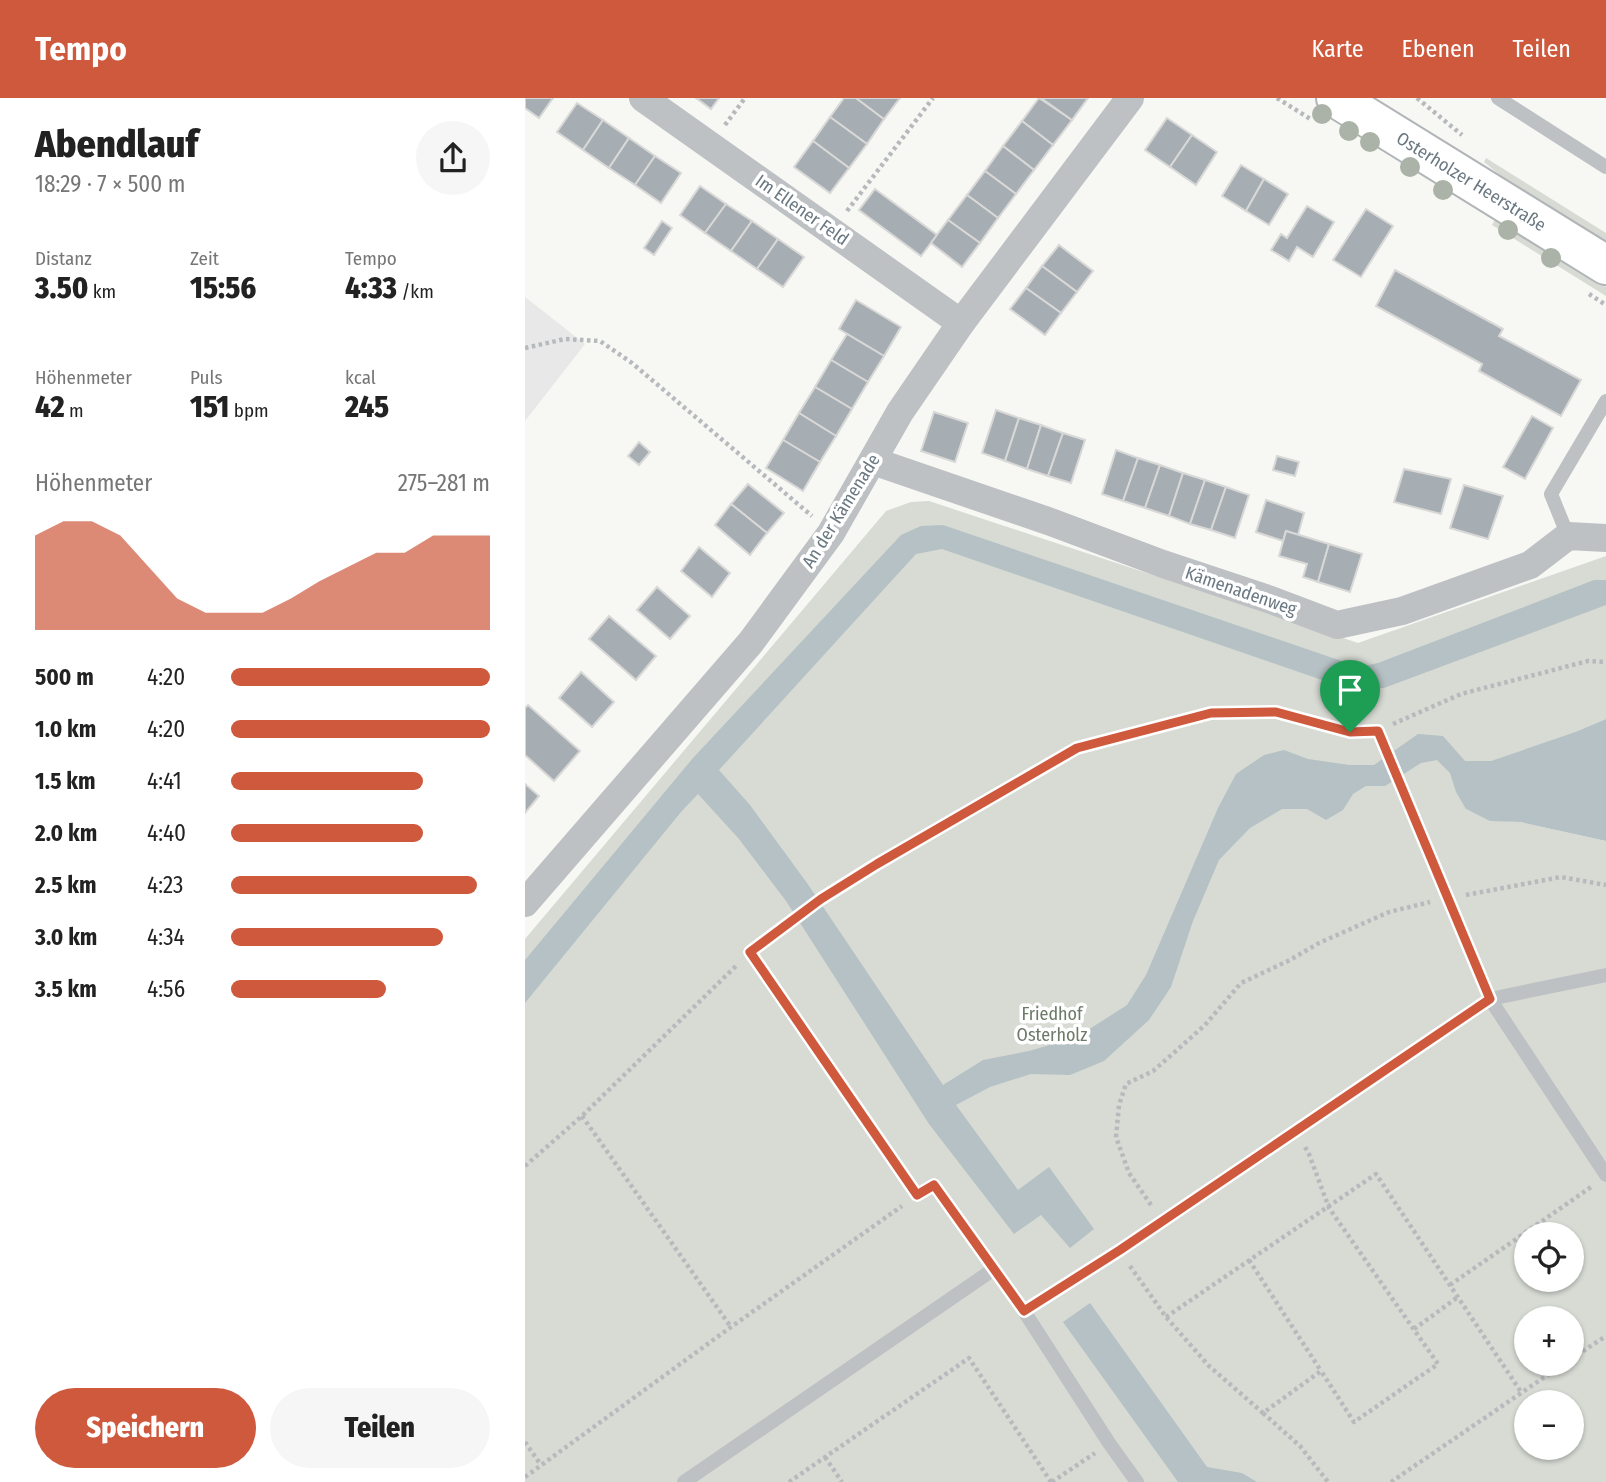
<!DOCTYPE html>
<html lang="de">
<meta charset="utf-8">
<style>
body{margin:0;font-family:"Fira Sans Condensed",sans-serif;background:#f6f6f6;color:#222;height:100vh;display:flex;flex-direction:column;font-size:26px;white-space:nowrap}
*{box-sizing:border-box;margin:0}
p{font-size:23px;color:#767676}
.icon{flex:none;width:38px;height:38px;fill:none;stroke:currentColor;stroke-width:2;stroke-linecap:round;stroke-linejoin:round}
.map{position:relative;flex:1;overflow:hidden}
.panel{display:flex;flex-direction:column;background:#fff;width:525px}
.panel>*{flex:none}
.fabs{position:absolute;left:989px;top:1124px;display:grid;gap:14px}
.fabs a{display:grid;place-items:center;width:70px;height:70px;border-radius:50%;background:#fff;box-shadow:0 2px 5px #0004;font-size:35px}
.pin{position:absolute;display:grid;place-items:center;width:60px;height:60px;color:#fff;margin:-72px -30px;border-radius:50% 50% 50% 0;rotate:-45deg;box-shadow:0 0 7px #0007}
.pin .icon{rotate:45deg}
.round{display:grid;place-items:center;flex:none;width:74px;height:74px;border-radius:37px;background:#f6f6f6}
.headline{display:flex;align-items:center;justify-content:space-between;height:119px;padding:0 35px}
h1{font-size:38px;font-weight:800;line-height:52px}
.stats{display:grid;grid-template-columns:repeat(3,1fr);gap:10px;height:119px;padding:7px 35px}
.stats div{display:grid;align-content:center}
.stats b{font-size:30px;font-weight:800}
.stats small{font-size:19px;font-weight:400}
.stats p{font-size:19px}
.chart{height:196px;padding:14px 35px}
.chart p{display:flex;justify-content:space-between}
.chart svg{width:100%;height:126px;margin-top:7px;fill:#ce593d;opacity:.7}
.cta{display:flex;gap:14px;margin-top:auto;padding:14px 35px}
.cta a{flex:1;height:80px;border-radius:42px;background:#ce593d;color:#fff;font-size:28px;font-weight:800;line-height:80px;text-align:center}
.cta a+a{background:#f6f6f6;color:#222}
ul{padding:0 35px;list-style:none;font-size:23px}
li{display:grid;grid-template-columns:112px 84px 1fr;align-items:center;height:52px}
li i{height:18px;border-radius:9px;background:#ce593d}
header{display:flex;align-items:center;gap:42px;box-sizing:border-box;height:98px;padding:0 35px;background:#ce593d;color:#fff}
header strong{font-size:33px}
nav{display:flex;gap:38px;margin-inline-start:auto;font-size:24px}
main{display:flex;flex:1;min-height:0}
.map>svg:first-child{display:block}
.built{fill:#e8e8e8}
.green{fill:#d7dbd4;fill-rule:evenodd}
.water{fill:#b5c1c4}
.building{fill:#a6adb3;stroke:#d8d8d7;stroke-width:2}
.lines{fill:none;stroke-linecap:round;stroke-linejoin:round}
.primary-casing{stroke:#b1b5b8;stroke-width:42}
.path{stroke:#b7babc;stroke-width:4.5;stroke-dasharray:3.5 3.5;stroke-linecap:butt}
.service{stroke:#bdc1c4;stroke-width:14}
.minor{stroke:#bdc1c4;stroke-width:28}
.primary{stroke:#fff;stroke-width:38}
.tree{fill:#abb2a7}
.route-casing{stroke:#fff;stroke-width:14}
.route{stroke:#ce593d;stroke-width:9}
.labels{text-anchor:middle;dominant-baseline:central;stroke-width:7;stroke-linejoin:round;paint-order:stroke}
.street-label{font-size:18px;fill:#6a7882;stroke:#fff}
.park-label{font-size:18px;fill:#6c7a68;stroke:#fff}
</style>
<header>
<strong>Tempo</strong>
<nav><a>Karte</a><a>Ebenen</a><a>Teilen</a></nav>
</header>
<main>
<section class="panel">
<div class="headline"><div><h1>Abendlauf</h1><p>18:29 · 7 × 500 m</p></div><a class="round"><svg class="icon" aria-label="share" viewBox="0 0 24 24"><path d="M12 15V3M7 8l5-5 5 5M5 13v7h14v-7"/></svg></a></div>
<div class="stats">
<div><p>Distanz</p><b>3.50<small> km</small></b></div>
<div><p>Zeit</p><b>15:56</b></div>
<div><p>Tempo</p><b>4:33<small> /km</small></b></div>
</div>
<div class="stats">
<div><p>Höhenmeter</p><b>42<small> m</small></b></div>
<div><p>Puls</p><b>151<small> bpm</small></b></div>
<div><p>kcal</p><b>245</b></div>
</div>
<div class="chart"><p><span>Höhenmeter</span>275–281 m</p>
<svg viewBox="0 0 160 44" preserveAspectRatio="none"><path d="M0 44V11L10 6L20 6L30 11L40 22L50 33L60 38L70 38L80 38L90 33L100 27L110 22L120 17L130 17L140 11L150 11L160 11V44z"/></svg>
</div>
<ul>
<li><b>500 m</b>4:20<i style="width:100%"></i></li>
<li><b>1.0 km</b>4:20<i style="width:100%"></i></li>
<li><b>1.5 km</b>4:41<i style="width:74%"></i></li>
<li><b>2.0 km</b>4:40<i style="width:74%"></i></li>
<li><b>2.5 km</b>4:23<i style="width:95%"></i></li>
<li><b>3.0 km</b>4:34<i style="width:82%"></i></li>
<li><b>3.5 km</b>4:56<i style="width:60%"></i></li>
</ul>
<div class="cta"><a>Speichern</a><a>Teilen</a></div>
</section>
<div class="map">
<svg width="1081" height="1384" viewBox="0 0 1081 1384">
<rect width="100%" height="100%" fill="#f7f7f4"/>
<path class="built" d="M 0,199 L 60,246 L 0,323 Z"/>
<g class="green">
<path d="M 961,60 L 1081,135 L 1081,145 L 976,78 L 959,64 Z"/>
<path d="M 971,120 L 1081,189 L 1081,198 L 967,127 Z"/>
<path d="M 404,403 L 833,545 L 1081,458 L 1081,621 L 1050,634 L 967,663 L 940,663 L 941,711 L 965,722 L 995,724 L 1081,743 L 1081,1384 L 0,1384 L 0,841 L 361,413 L 386,404 ZM 1001,1136 L 1046,1136 L 1046,1181 L 1001,1181 ZM 1001,1220 L 1046,1220 L 1046,1265 L 1001,1265 ZM 1001,1304 L 1046,1304 L 1046,1349 L 1001,1349 Z"/>
</g>
<g class="water">
<path d="M 418,427 L 834,569 L 853,565 L 1069,482 L 1081,482 L 1081,507 L 859,590 L 823,591 L 417,451 L 391,456 L 194,672 L 225,707 L 282,785 L 418,987 L 458,962 L 504,953 L 552,939 L 602,907 L 621,877 L 693,710 L 711,676 L 739,657 L 759,652 L 783,661 L 824,667 L 849,667 L 893,636 L 918,638 L 940,663 L 966,663 L 1050,634 L 1081,621 L 1081,743 L 995,724 L 965,723 L 941,711 L 931,694 L 925,675 L 912,662 L 896,665 L 860,688 L 841,688 L 828,696 L 818,712 L 801,722 L 782,711 L 757,711 L 725,730 L 694,762 L 668,823 L 646,889 L 624,922 L 579,963 L 545,977 L 506,976 L 465,989 L 431,1007 L 493,1092 L 524,1069 L 569,1131 L 545,1150 L 516,1117 L 489,1136 L 404,1026 L 261,803 L 214,741 L 173,696 L 156,714 L 0,905 L 0,862 L 168,660 L 376,437 L 396,428 Z"/>
<path d="M 565,1205 L 682,1369 L 717,1375 L 732,1384 L 653,1384 L 538,1224 Z"/>
</g>
<g class="building">
<path d="M 0,0 L 28,0 L 14,20 L 0,10 Z"/>
<path d="M 171,0 L 194,0 L 186,11 Z"/>
<path d="M 319,0 L 331,0 L 359,21 L 342,46 L 305,19 Z"/>
<path d="M 331,0 L 375,0 L 359,21 Z"/>
<path d="M 514,0 L 547,22 L 528,47 L 497,23 Z"/>
<path d="M 516,0 L 563,0 L 547,22 Z"/>
<path d="M 52,5 L 78,22 L 58,52 L 32,34 Z"/>
<path d="M 305,19 L 342,46 L 324,70 L 288,43 Z"/>
<path d="M 642,20 L 667,37 L 645,69 L 620,52 Z"/>
<path d="M 78,22 L 104,40 L 84,70 L 58,52 Z"/>
<path d="M 497,23 L 528,47 L 509,72 L 478,48 Z"/>
<path d="M 667,37 L 692,54 L 671,87 L 645,69 Z"/>
<path d="M 104,40 L 130,58 L 110,87 L 84,70 Z"/>
<path d="M 288,43 L 324,70 L 305,95 L 269,69 Z"/>
<path d="M 478,48 L 509,72 L 491,96 L 460,73 Z"/>
<path d="M 130,58 L 156,75 L 136,105 L 110,87 Z"/>
<path d="M 716,67 L 739,81 L 721,113 L 697,98 Z"/>
<path d="M 460,73 L 491,96 L 473,120 L 442,97 Z"/>
<path d="M 739,81 L 763,96 L 744,127 L 721,113 Z"/>
<path d="M 175,88 L 201,106 L 180,135 L 155,117 Z"/>
<path d="M 350,91 L 412,137 L 396,158 L 334,112 Z"/>
<path d="M 442,97 L 473,120 L 455,145 L 423,122 Z"/>
<path d="M 201,106 L 227,123 L 206,153 L 180,135 Z"/>
<path d="M 782,108 L 809,124 L 788,159 L 772,149 L 764,163 L 746,152 L 756,136 L 762,140 Z"/>
<path d="M 841,111 L 868,128 L 836,179 L 808,162 Z"/>
<path d="M 423,122 L 455,145 L 437,169 L 406,145 Z"/>
<path d="M 137,123 L 147,130 L 129,157 L 119,150 Z"/>
<path d="M 227,123 L 253,141 L 232,171 L 206,153 Z"/>
<path d="M 253,141 L 279,159 L 258,189 L 232,171 Z"/>
<path d="M 534,147 L 568,173 L 552,194 L 517,168 Z"/>
<path d="M 517,168 L 552,194 L 536,215 L 501,190 Z"/>
<path d="M 870,172 L 978,231 L 974,238 L 1056,282 L 1036,318 L 954,273 L 957,266 L 851,208 Z"/>
<path d="M 501,190 L 536,215 L 520,237 L 485,211 Z"/>
<path d="M 331,202 L 376,229 L 359,258 L 314,231 Z"/>
<path d="M 322,236 L 359,258 L 343,284 L 306,262 Z"/>
<path d="M 306,262 L 343,284 L 327,311 L 290,289 Z"/>
<path d="M 290,289 L 327,311 L 311,338 L 274,315 Z"/>
<path d="M 471,312 L 494,320 L 480,363 L 457,355 Z"/>
<path d="M 409,314 L 443,325 L 430,364 L 396,353 Z"/>
<path d="M 274,315 L 311,338 L 295,364 L 258,342 Z"/>
<path d="M 1007,318 L 1028,330 L 1000,381 L 978,369 Z"/>
<path d="M 494,320 L 516,327 L 502,371 L 480,363 Z"/>
<path d="M 516,327 L 538,335 L 523,378 L 502,371 Z"/>
<path d="M 538,335 L 560,342 L 546,385 L 523,378 Z"/>
<path d="M 258,342 L 295,364 L 278,393 L 241,370 Z"/>
<path d="M 114,344 L 125,354 L 114,367 L 103,358 Z"/>
<path d="M 591,352 L 613,360 L 598,403 L 577,396 Z"/>
<path d="M 752,358 L 774,364 L 770,378 L 748,372 Z"/>
<path d="M 613,360 L 635,367 L 620,410 L 598,403 Z"/>
<path d="M 635,367 L 658,375 L 644,418 L 620,410 Z"/>
<path d="M 879,371 L 926,381 L 916,416 L 869,404 Z"/>
<path d="M 658,375 L 680,382 L 665,426 L 644,418 Z"/>
<path d="M 680,382 L 701,389 L 686,432 L 665,426 Z"/>
<path d="M 223,386 L 259,415 L 242,435 L 206,406 Z"/>
<path d="M 939,387 L 978,398 L 963,441 L 925,430 Z"/>
<path d="M 701,389 L 724,397 L 710,440 L 686,432 Z"/>
<path d="M 741,402 L 779,415 L 773,437 L 761,433 L 758,443 L 731,434 Z"/>
<path d="M 206,406 L 242,435 L 225,457 L 190,427 Z"/>
<path d="M 761,433 L 804,446 L 793,484 L 778,479 L 782,466 L 754,458 Z"/>
<path d="M 804,446 L 837,456 L 825,494 L 793,484 Z"/>
<path d="M 174,449 L 205,475 L 187,499 L 156,473 Z"/>
<path d="M 132,489 L 165,518 L 145,541 L 112,512 Z"/>
<path d="M 84,518 L 131,558 L 111,582 L 64,541 Z"/>
<path d="M 56,574 L 89,604 L 67,629 L 34,600 Z"/>
<path d="M 3,607 L 55,653 L 29,683 L 0,657 L 0,610 Z"/>
<path d="M 0,686 L 14,698 L 0,715 Z"/>
</g>
<g class="lines">
<defs>
<g id="primary">
<path id="s1" d="M 811,0 L 1081,167"/>
</g>
</defs>
<use href="#primary" class="primary-casing"/>
<g class="path">
<path d="M 752,0 L 787,22"/>
<path d="M 892,0 L 937,37"/>
<path d="M 200,27 L 220,0"/>
<path d="M 322,113 L 408,0"/>
<path d="M 1064,196 L 1081,207"/>
<path d="M 0,250 L 40,241 L 75,243 L 107,265 L 287,418"/>
<path d="M 868,626 L 936,596 L 1063,563 L 1081,564"/>
<path d="M 941,797 L 1036,779 L 1081,787"/>
<path d="M 240,843 L 296,801 L 352,766 L 552,650 L 686,615 L 751,614 L 825,634 L 833,634"/>
<path d="M 57,1018 L 206,1229"/>
<path d="M 0,1068 L 57,1018 L 212,867"/>
<path d="M 626,1107 L 604,1075 L 591,1039 L 594,1007 L 601,986 L 628,973 L 643,960 L 680,927 L 716,885 L 763,863 L 794,845 L 864,814 L 905,804"/>
<path d="M 724,1162 L 796,1273"/>
<path d="M 605,1168 L 641,1219 L 684,1268 L 738,1315 L 796,1273 L 829,1324 L 913,1266 L 804,1110 L 784,1056 L 780,1049"/>
<path d="M 925,1187 L 1066,1089"/>
<path d="M 641,1219 L 851,1076 L 996,1294"/>
<path d="M 889,1231 L 933,1199"/>
<path d="M 1046,1261 L 1081,1238"/>
<path d="M 738,1315 L 775,1348 L 803,1384"/>
<path d="M 0,1344 L 16,1367"/>
<path d="M 300,1359 L 317,1384"/>
<path d="M 0,1379 L 206,1229 L 377,1108"/>
<path d="M 264,1384 L 444,1260 L 526,1384"/>
<path d="M 527,1384 L 570,1355"/>
<path d="M 866,1384 L 1040,1265"/>
</g>
<g class="service">
<path d="M 973,0 L 1081,69"/>
<path d="M 1043,438 L 1026,396 L 1081,303"/>
<path d="M 853,633 L 965,901 L 1081,1077"/>
<path d="M 225,854 L 392,1097 L 409,1087 L 469,1171"/>
<path d="M 499,1213 L 584,1345 L 612,1384"/>
<path d="M 159,1384 L 469,1171 L 499,1213 L 595,1152 L 965,901 L 1081,877"/>
</g>
<g class="minor">
<path d="M 118,0 L 436,225"/>
<path d="M 348,363 L 523,423 L 638,466 L 746,502 L 812,527 L 877,513 L 1005,467 L 1043,438 L 1081,440"/>
<path d="M 0,805 L 226,544 L 306,435 L 375,314 L 436,225 L 605,0"/>
</g>
<use href="#primary" class="primary"/>
</g>
<g class="tree">
<circle cx="797" cy="16" r="10"/>
<circle cx="824" cy="33" r="10"/>
<circle cx="845" cy="44" r="10"/>
<circle cx="885" cy="69" r="10"/>
<circle cx="918" cy="92" r="10"/>
<circle cx="983" cy="132" r="10"/>
<circle cx="1026" cy="160" r="10"/>
</g>
<g class="lines">
<defs>
<path id="route" d="M 751,614 L 825,634 L 853,633 L 965,901 L 595,1152 L 499,1213 L 409,1087 L 392,1097 L 225,854 L 296,801 L 352,766 L 552,650 L 686,615 Z"/>
</defs>
<use href="#route" class="route-casing"/>
<use href="#route" class="route"/>
</g>
<g class="labels">
<g class="street-label">
<text stroke="none"><textPath href="#s1" startOffset="159">Osterholzer Heerstraße</textPath></text>
<text transform="translate(277 112) rotate(35)">Im Ellener Feld</text>
<text transform="translate(316 413) rotate(-58)">An der Kämenade</text>
<text transform="translate(716 493) rotate(19)">Kämenadenweg</text>
</g>
<g class="park-label">
<text x="527" y="916">Friedhof<tspan x="527" dy="21">Osterholz</tspan></text>
</g>
</g>
</svg>
<div class="fabs">
<a><svg class="icon" aria-label="locate" viewBox="0 0 24 24"><circle cx="12" cy="12" r="6"/><path d="M12 2v4M12 18v4M2 12h4M18 12h4"/></svg></a>
<a>+</a>
<a>−</a>
</div>
<div class="pin" style="left:825px;top:634px;background:#1e9e55"><svg class="icon" aria-label="arrive" viewBox="0 0 24 24"><path d="M6 21V4h12l-3 4 3 4H6"/></svg></div>
</div>
</main>
